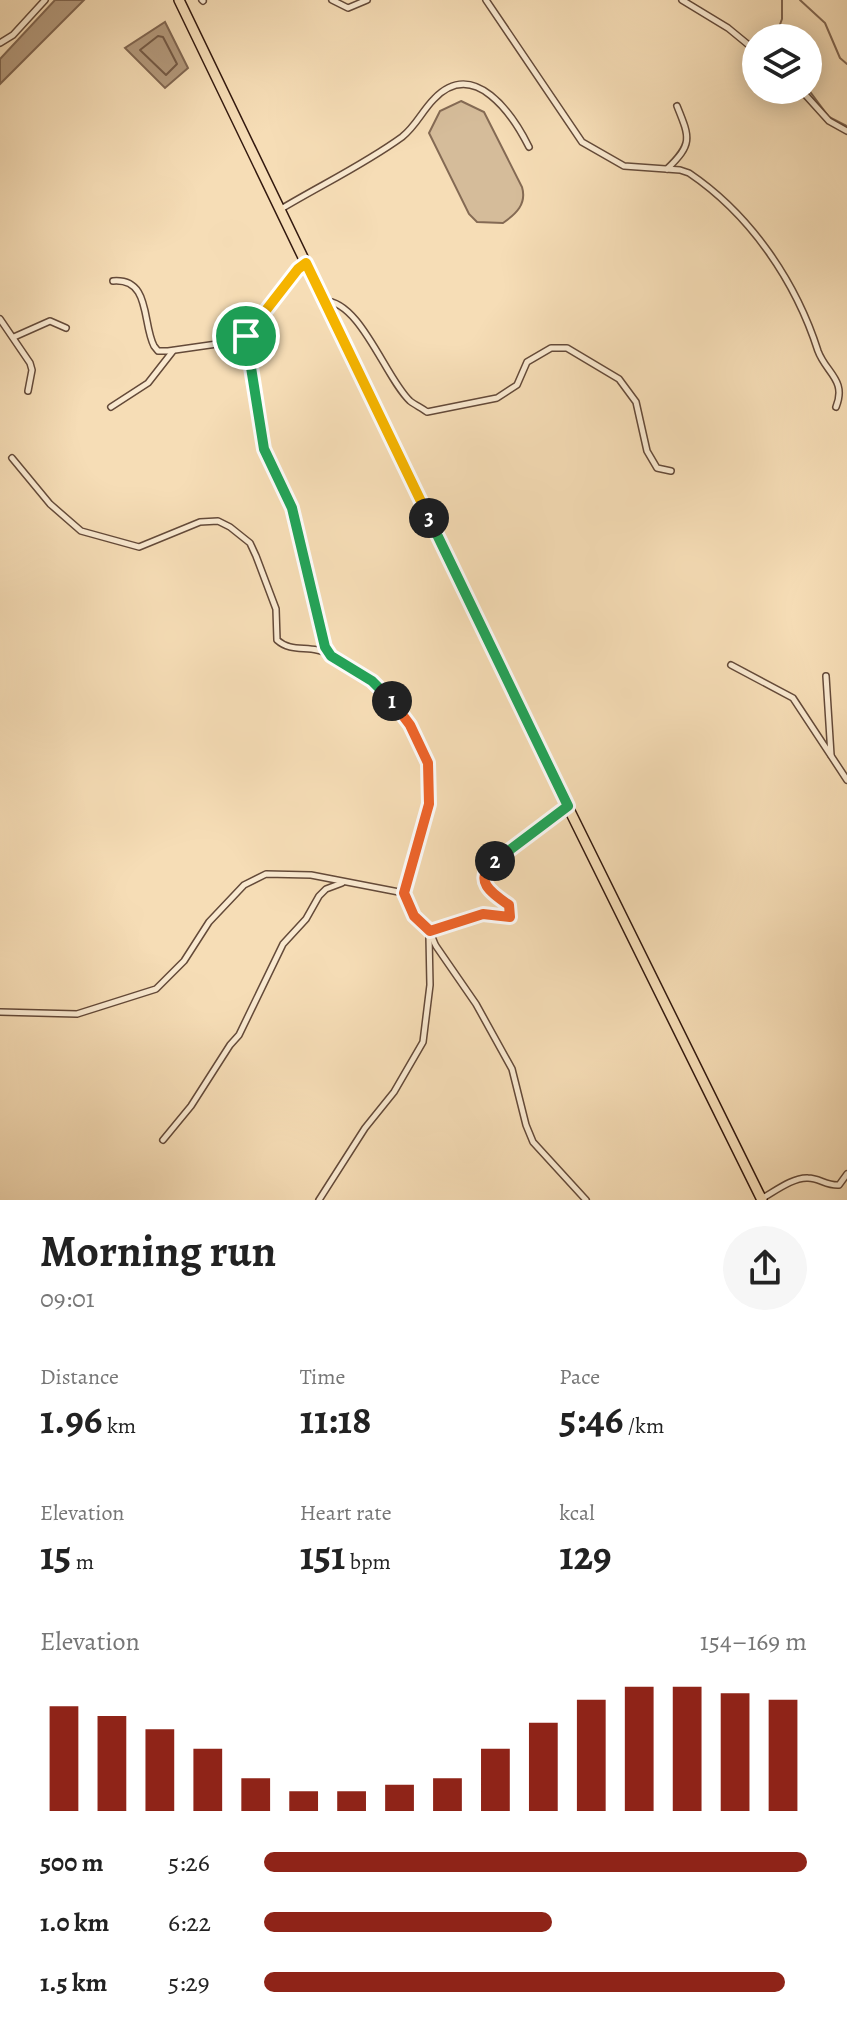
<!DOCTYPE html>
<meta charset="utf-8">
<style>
body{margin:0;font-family:Alegreya,serif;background:#f6f6f6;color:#222;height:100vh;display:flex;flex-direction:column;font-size:30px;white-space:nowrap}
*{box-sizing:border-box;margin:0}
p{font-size:26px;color:#767676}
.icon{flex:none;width:44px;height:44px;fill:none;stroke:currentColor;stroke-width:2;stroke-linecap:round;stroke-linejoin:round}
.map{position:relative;height:1200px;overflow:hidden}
.drawer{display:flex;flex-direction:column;background:#fff;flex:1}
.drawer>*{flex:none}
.fabs{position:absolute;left:742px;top:24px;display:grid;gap:16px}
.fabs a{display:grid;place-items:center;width:80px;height:80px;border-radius:50%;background:#fff;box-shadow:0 4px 20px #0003;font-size:40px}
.pin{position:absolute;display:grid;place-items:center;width:68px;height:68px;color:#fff;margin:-34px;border:4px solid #fff;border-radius:50%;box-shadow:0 2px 8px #0007}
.km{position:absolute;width:40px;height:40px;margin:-20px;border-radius:50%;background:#222;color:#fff;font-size:22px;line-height:40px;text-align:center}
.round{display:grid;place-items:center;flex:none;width:84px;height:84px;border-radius:42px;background:#f6f6f6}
.summary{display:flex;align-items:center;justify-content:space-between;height:136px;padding:0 40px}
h1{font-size:44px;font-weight:700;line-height:60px}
.stats{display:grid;grid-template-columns:repeat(3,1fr);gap:12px;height:136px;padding:8px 40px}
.stats div{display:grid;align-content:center}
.stats b{font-size:40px;font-weight:700}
.stats small{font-size:22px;font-weight:400}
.stats p{font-size:22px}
.chart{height:224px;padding:16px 40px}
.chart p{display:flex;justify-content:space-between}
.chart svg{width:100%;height:144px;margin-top:8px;stroke:#8f2418;stroke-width:6}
ul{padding:0 40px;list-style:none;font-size:26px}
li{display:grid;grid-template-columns:128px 96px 1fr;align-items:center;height:60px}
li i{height:20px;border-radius:10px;background:#8f2418}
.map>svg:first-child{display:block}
.green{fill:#d5bc9a;stroke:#846a54;stroke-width:2}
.water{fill:#b49a7d;stroke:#806651;stroke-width:2}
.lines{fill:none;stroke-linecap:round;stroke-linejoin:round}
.shore{stroke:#745a46;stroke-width:2}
.stream{stroke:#806651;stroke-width:2}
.street-casing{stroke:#644a39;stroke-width:8}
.primary-casing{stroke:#33190f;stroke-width:12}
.street{stroke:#f9e9d0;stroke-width:5}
.primary{stroke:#f6ddb6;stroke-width:9}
.split-1-casing{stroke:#fff;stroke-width:16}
.split-2-casing{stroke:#fff;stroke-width:16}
.split-3-casing{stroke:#fff;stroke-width:16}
.split-4-casing{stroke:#fff;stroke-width:16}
.split-1{stroke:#22a559;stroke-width:10}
.split-2{stroke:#f0652b;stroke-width:10}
.split-3{stroke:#22a559;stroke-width:10}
.split-4{stroke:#f5b400;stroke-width:10}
</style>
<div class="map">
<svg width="847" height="1200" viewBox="0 0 847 1200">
<rect width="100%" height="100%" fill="#f6ddb6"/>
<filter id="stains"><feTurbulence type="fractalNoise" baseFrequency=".0025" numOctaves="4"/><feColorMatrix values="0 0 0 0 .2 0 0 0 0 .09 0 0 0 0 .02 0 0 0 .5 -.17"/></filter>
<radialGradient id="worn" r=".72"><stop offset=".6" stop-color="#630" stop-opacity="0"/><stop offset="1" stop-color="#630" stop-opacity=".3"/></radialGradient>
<path class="green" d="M 461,101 L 484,112 L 522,187 C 527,204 516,214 503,223 L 477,222 L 469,214 L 429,133 L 440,111 Z"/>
<g class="water">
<path d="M 55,0 L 84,0 L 0,84 L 0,59 Z"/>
<path d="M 165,22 L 188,68 L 165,88 L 125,48 Z"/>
</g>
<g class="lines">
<path class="shore" d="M 158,36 L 163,37 L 177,64 L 166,75 L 140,50 Z"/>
<g class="stream">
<path d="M 800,0 L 825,23 L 840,58 L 847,64"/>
<path d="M 775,38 L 782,19 L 782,0"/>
<path d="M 808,89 L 829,117 L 847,126"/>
</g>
<defs>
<g id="street">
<path d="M 202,0 L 203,1"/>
<path d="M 332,0 L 348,8 L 367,0"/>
<path d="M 486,0 L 582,142 L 624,166 L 680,170 L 689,173 C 751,215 796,282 818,351 C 826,373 847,380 836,407"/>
<path d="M 682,0 L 728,28 L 756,51"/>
<path d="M 0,43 L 13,35 L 45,0"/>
<path d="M 801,90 L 829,121 L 847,131"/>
<path d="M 667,169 C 693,144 690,138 677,106"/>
<path d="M 281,209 C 321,185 365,164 402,137 C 416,126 422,111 434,99 C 474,57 513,115 529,147"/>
<path d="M 113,281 C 151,278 142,323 154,346 L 158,351 L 168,351 L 238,341 L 305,264"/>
<path d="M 324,301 C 360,300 386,379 410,401 C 415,405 422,408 427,412 L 497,398 L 517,385 L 527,362 L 551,348 L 567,348 L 619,379 L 636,402 L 647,451 L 657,468 L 671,471"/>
<path d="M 0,319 L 30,363 L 32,370 L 28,391"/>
<path d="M 246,336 L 264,449 L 292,508 L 318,626 L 330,655"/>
<path d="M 14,337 L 50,321 L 66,328"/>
<path d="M 111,407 L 148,383 L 173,351"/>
<path d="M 12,458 L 50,504 L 81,531 L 139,547 L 200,522 L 218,521 L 230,527 L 250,543 L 256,556 L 276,609 L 277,640 C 289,651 303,647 317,650 C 335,654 372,679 384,692 C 434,744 437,782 416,848 C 412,862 403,880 405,895 C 407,911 418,919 428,930 C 432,934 433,941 436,946 L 476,1004 L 512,1069 L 526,1125 L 533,1142 L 586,1200"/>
<path d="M 731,665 L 793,698 L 847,780"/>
<path d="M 826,676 L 831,755"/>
<path d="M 430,931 L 483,914 L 510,917 L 509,905 L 486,888 L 485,872 L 567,807"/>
<path d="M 0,1012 L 77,1014 L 156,989 L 184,961 L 209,922 L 244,885 L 266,874 L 311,875 L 404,893"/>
<path d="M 163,1140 L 191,1106 L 230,1045 L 239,1035 L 283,944 L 306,919 L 319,896 L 326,889 L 342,883"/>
<path d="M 761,1199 C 774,1192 793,1177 808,1178 C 819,1178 827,1186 839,1185 L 847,1174"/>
<path d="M 319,1200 L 365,1128 L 394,1092 L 423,1042 L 430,985 L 429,936"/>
</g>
<path id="primary" d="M 179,0 L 564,799 L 762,1200"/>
</defs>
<use href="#street" class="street-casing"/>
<use href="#primary" class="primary-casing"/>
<use href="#street" class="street"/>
<use href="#primary" class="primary"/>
</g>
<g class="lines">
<defs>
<path id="split-1" d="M 246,336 L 264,449 L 292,508 L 325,647 L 331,656 L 372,681 L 392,701"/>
<path id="split-2" d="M 392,701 L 410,725 L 428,763 L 429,804 L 404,893 L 414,916 L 430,931 L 483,914 L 510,917 L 509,905 C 491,893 472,880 495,861"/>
<path id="split-3" d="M 429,518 L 568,806 L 495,861"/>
<path id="split-4" d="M 246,336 L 298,269 L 306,263 L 429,518"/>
</defs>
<use href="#split-1" class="split-1-casing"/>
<use href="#split-2" class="split-2-casing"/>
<use href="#split-3" class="split-3-casing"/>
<use href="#split-4" class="split-4-casing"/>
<use href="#split-1" class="split-1"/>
<use href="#split-2" class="split-2"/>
<use href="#split-3" class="split-3"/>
<use href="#split-4" class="split-4"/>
</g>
<rect width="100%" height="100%" filter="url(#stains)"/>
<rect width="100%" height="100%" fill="url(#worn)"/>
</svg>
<div class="fabs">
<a><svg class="icon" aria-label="layers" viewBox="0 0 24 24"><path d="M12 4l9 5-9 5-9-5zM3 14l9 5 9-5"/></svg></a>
</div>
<div class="pin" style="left:246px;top:336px;background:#1e9e55"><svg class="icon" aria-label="arrive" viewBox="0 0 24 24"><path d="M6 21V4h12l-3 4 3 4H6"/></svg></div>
<b class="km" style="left:392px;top:701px">1</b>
<b class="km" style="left:495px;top:861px">2</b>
<b class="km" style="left:429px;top:518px">3</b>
</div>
<section class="drawer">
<div class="summary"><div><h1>Morning run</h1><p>09:01</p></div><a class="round"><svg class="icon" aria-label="share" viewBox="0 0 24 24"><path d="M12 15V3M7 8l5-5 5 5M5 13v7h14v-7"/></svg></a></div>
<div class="stats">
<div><p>Distance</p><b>1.96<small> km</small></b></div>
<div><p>Time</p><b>11:18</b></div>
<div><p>Pace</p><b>5:46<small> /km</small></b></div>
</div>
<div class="stats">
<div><p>Elevation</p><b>15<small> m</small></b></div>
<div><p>Heart rate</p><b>151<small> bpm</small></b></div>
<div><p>kcal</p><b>129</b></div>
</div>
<div class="chart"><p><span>Elevation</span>154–169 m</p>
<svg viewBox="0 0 160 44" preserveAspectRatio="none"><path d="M5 44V12M15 44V15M25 44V19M35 44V25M45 44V34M55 44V38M65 44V38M75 44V36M85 44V34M95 44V25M105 44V17M115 44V10M125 44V6M135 44V6M145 44V8M155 44V10"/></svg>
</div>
<ul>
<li><b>500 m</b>5:26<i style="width:100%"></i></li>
<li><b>1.0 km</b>6:22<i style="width:53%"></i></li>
<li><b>1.5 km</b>5:29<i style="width:96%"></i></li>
</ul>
</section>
